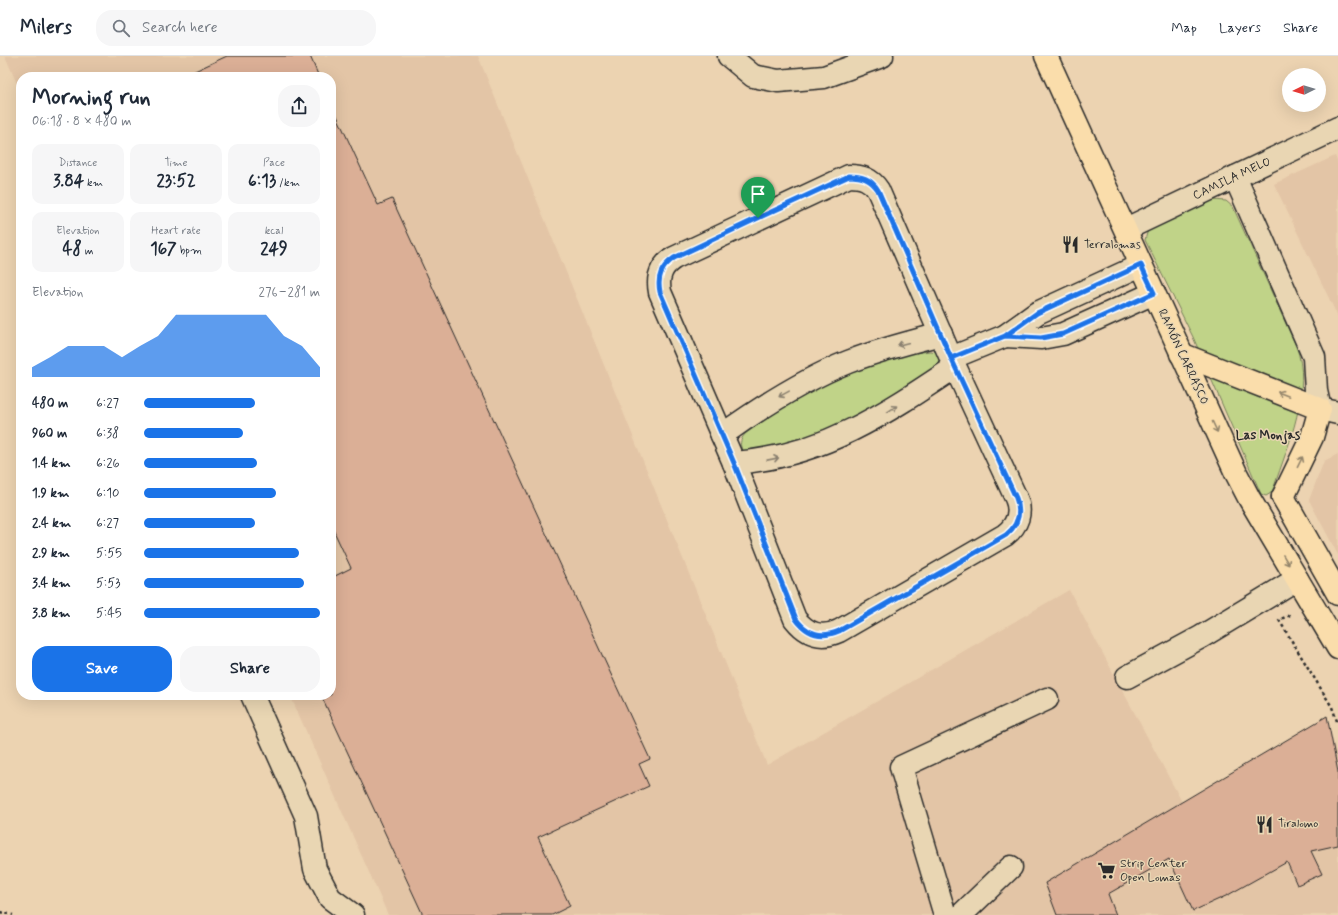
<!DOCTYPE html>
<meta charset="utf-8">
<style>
body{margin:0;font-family:Mynerve,sans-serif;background:#f6f6f7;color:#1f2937;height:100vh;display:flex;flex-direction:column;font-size:15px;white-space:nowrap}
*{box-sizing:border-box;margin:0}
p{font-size:13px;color:#747a83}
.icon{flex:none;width:22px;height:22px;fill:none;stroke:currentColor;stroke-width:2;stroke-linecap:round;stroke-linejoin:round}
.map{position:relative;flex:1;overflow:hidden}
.side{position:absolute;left:16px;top:16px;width:320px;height:628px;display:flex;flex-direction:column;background:#fff;border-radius:16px;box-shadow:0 4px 16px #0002}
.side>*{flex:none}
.needle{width:26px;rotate:265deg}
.controls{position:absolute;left:1282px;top:12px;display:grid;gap:8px}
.controls a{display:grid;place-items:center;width:44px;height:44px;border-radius:50%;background:#fff;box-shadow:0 4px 16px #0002;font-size:20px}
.pin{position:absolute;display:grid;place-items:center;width:34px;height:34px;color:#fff;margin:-41px -17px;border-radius:50% 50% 50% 0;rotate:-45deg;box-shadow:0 0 4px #0007}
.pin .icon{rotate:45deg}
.round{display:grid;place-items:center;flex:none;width:42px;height:42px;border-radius:16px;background:#f6f6f7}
.head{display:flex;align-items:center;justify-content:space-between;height:68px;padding:0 16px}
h1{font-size:22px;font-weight:700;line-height:30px}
.figures{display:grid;grid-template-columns:repeat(3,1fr);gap:6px;height:68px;padding:4px 16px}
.figures div{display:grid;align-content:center;border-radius:10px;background:#f6f6f7;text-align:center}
.figures b{font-size:17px;font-weight:700}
.figures small{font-size:11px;font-weight:400}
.figures p{font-size:11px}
.chart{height:112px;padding:8px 16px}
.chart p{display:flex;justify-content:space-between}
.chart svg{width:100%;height:72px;margin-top:4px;fill:#1a73e8;opacity:.7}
.action{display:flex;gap:8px;margin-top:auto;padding:8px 16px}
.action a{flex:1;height:46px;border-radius:16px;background:#1a73e8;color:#fff;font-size:16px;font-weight:700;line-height:46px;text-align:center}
.action a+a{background:#f6f6f7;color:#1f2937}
ul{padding:0 16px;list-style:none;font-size:13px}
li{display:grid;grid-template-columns:64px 48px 1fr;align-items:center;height:30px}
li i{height:10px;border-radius:5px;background:#1a73e8}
header{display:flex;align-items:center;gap:24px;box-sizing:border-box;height:56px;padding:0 20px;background:#fff;border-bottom:1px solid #e0e1e3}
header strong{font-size:19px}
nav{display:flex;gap:22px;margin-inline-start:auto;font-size:14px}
.search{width:280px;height:36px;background:#f6f6f7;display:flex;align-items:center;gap:10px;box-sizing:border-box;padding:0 14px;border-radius:16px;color:#747a83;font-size:15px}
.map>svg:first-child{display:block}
.built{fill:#e3c5a6}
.green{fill:#c0d388;stroke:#767f5a}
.building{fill:#dbaf96;stroke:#2b2b2b}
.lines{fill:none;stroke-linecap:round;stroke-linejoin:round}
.minor-casing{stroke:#2b2b2b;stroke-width:25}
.major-casing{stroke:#2b2b2b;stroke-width:25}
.path{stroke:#2b2b2b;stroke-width:2.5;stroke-dasharray:3 3;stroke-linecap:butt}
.minor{stroke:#e9d6b3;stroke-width:22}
.major{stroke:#faddab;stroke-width:22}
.oneway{stroke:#8a806f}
.oneway2{stroke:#92846b}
.route-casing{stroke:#fff;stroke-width:8}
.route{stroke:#1a73e8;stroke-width:5}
.labels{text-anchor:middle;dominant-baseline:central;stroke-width:3;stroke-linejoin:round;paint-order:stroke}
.street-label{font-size:12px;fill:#2b2b2b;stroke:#e9d6b3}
.poi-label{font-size:12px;fill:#2b2b2b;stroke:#e9d6b3;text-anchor:start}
.neighbourhood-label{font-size:13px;font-weight:bold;fill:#2b2b2b;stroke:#e9d6b3}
</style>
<header>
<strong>Milers</strong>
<div class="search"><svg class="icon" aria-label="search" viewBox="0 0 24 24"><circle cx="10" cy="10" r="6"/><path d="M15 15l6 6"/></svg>Search here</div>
<nav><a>Map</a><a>Layers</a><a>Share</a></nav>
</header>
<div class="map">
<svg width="1338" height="859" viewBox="0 0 1338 859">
<rect width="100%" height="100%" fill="#ecd3b1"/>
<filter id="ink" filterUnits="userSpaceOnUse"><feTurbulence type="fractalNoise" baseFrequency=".025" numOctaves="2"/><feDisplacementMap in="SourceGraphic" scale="8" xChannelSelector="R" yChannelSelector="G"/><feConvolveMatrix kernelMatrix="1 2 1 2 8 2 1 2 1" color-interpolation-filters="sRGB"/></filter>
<g filter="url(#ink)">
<g class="built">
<path d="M 5,0 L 478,0 L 767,709 L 1069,534 L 1182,746 L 1327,660 L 1338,708 L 1338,859 L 388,859 L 290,639 L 331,639 L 331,21 L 21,21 L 21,37 Z"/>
<path d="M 1335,100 L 1338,107 L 1338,261 L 1274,128 Z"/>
<path d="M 1338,398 L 1338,499 L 1309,444 L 1324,405 Z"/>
</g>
<g class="green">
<path d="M 1213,144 L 1226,145 L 1233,151 L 1296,290 C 1313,333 1288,389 1274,431 L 1271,437 L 1266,440 L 1261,438 L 1258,431 L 1193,281 L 1145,184 L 1147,177 L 1150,173 Z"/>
<path d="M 930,295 L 938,296 L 944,306 L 938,315 L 806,387 L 743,395 C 739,389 740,384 745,378 C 788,347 831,320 882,304 C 897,299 914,297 930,295 Z"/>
</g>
<g class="building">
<path d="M 227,0 L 310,0 L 319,21 L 182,21 Z"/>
<path d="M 331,47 L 378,149 L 392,143 L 650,703 L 639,708 L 649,730 L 538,781 L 570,850 L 552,859 L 423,859 L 321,639 L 331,639 L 331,522 L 351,512 L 331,469 Z"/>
<path d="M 1327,660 L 1338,716 L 1338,789 L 1311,795 L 1322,818 L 1297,829 L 1287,806 L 1228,839 L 1193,855 L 1169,803 L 1108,838 L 1116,859 L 1057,859 L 1045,827 Z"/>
</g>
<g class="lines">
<defs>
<g id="minor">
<path d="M 729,0 L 753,20 L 778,25 L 824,21 L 882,0"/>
<path d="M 849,120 C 862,120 871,123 878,134 L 951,302 L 1016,442 C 1022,456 1018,469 1005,479 L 839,575 C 821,583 807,578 795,563 L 734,407 L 660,236 C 657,221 661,210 674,202 Z"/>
<path d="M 1235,121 L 1314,301 L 1316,335 L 1320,353 L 1338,357"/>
<path d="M 1126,173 L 1338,72"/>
<path d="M 1005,280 L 1041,282 L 1063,278 L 1154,237"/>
<path d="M 951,302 L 1005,280 L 1037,257 L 1141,209"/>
<path d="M 722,379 C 761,351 803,324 848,306 C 878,294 910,286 941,278"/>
<path d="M 734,407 C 821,401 885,358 955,311"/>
<path d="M 1127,621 L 1201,581 L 1297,523"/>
<path d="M 252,639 L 306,760 L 315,813 L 330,842 L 353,859"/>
<path d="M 945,859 L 901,711 L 1047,643"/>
<path d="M 961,859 L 1011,811"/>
</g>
<g id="major">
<path d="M 1046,0 L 1236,417 L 1249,442 L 1338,592"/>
<path d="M 1181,298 L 1320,353 L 1312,381 L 1283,441"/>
<path d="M 1283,441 L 1338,538"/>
</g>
</defs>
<use href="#minor" class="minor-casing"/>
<use href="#major" class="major-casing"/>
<g class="path">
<path d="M 1290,559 L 1279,564 L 1332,651 L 1338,668"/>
<path d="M 0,856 L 13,859"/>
</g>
<use href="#minor" class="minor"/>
<use href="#major" class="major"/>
</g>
<defs><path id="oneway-shaft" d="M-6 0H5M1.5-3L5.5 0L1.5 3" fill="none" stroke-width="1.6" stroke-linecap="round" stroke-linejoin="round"/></defs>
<g class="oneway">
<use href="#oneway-shaft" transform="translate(903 288) rotate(165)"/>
<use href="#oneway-shaft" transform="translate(784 338) rotate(151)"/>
<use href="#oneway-shaft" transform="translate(892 353) rotate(-34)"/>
<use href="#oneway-shaft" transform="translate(773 403) rotate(-11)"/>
</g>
<g class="oneway2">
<use href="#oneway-shaft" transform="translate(1283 338) rotate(-159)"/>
<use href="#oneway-shaft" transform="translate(1215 371) rotate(65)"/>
<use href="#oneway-shaft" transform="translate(1300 406) rotate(-64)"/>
<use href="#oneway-shaft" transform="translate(1286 504) rotate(59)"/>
</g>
</g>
<g class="lines" filter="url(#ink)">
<defs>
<path id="route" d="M 758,162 L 674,202 C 661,211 657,221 660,236 L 734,407 L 796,563 C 807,578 821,583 839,575 L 1006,479 C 1018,469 1022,457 1016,442 L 951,302 L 1005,280 L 1041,282 L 1063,278 L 1154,237 L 1141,209 L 1037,257 L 1005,280 L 951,302 L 878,134 C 871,123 862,120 849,120 L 758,162"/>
</defs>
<use href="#route" class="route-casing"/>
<use href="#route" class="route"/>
</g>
<defs>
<symbol id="restaurant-bare" viewBox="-9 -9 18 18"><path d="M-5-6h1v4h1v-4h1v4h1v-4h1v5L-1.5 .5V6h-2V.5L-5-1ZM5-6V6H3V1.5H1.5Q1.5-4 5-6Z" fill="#2b2b2b" stroke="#e9d6b3" stroke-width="2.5" paint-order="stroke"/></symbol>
<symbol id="supermarket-bare" viewBox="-9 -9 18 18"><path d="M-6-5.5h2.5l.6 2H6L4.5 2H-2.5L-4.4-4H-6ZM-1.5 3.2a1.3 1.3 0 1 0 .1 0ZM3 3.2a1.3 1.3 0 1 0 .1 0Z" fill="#2b2b2b" stroke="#e9d6b3" stroke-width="2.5" paint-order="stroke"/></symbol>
</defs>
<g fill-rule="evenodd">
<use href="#restaurant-bare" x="1058" y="176" width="25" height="25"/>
<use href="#restaurant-bare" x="1252" y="756" width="25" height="25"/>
<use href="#supermarket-bare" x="1094" y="802" width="25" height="25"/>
</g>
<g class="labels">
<g class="street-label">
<text transform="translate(1232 123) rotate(-25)">CAMILA MELO</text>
<text transform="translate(1183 301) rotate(65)">RAMÓN CARRASCO</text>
</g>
<g class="poi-label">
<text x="1084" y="189">Terralomas</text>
<text x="1278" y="768">Tiralomo</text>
<text x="1120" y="808">Strip Center<tspan x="1120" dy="14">Open Lomas</tspan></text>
</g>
<g class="neighbourhood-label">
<text x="1268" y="379">Las Monjas</text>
</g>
</g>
</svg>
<div class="controls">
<a><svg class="needle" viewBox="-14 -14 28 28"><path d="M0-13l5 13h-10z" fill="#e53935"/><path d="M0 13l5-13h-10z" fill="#747a83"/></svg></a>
</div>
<div class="pin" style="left:758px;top:162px;background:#1e9e55"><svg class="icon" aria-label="arrive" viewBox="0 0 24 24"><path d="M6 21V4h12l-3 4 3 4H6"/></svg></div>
<section class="side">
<div class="head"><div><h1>Morning run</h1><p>06:18 · 8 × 480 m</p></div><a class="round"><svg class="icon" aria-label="share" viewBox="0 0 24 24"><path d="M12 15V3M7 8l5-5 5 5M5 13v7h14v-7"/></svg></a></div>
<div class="figures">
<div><p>Distance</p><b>3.84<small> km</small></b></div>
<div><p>Time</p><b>23:52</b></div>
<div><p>Pace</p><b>6:13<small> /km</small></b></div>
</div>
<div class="figures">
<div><p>Elevation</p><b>48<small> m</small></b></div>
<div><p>Heart rate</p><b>167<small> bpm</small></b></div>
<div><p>kcal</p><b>249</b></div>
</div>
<div class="chart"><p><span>Elevation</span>276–281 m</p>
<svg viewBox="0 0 160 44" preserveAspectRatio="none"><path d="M0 44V38L10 32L20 25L30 25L40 25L50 32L60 25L70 19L80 6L90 6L100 6L110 6L120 6L130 6L140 19L150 25L160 38V44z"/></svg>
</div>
<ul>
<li><b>480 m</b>6:27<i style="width:63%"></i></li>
<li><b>960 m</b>6:38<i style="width:56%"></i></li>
<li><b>1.4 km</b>6:26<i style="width:64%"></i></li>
<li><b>1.9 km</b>6:10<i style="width:75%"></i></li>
<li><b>2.4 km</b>6:27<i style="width:63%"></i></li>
<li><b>2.9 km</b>5:55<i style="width:88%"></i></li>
<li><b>3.4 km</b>5:53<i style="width:91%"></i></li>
<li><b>3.8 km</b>5:45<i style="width:100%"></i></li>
</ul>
<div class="action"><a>Save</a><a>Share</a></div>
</section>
</div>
